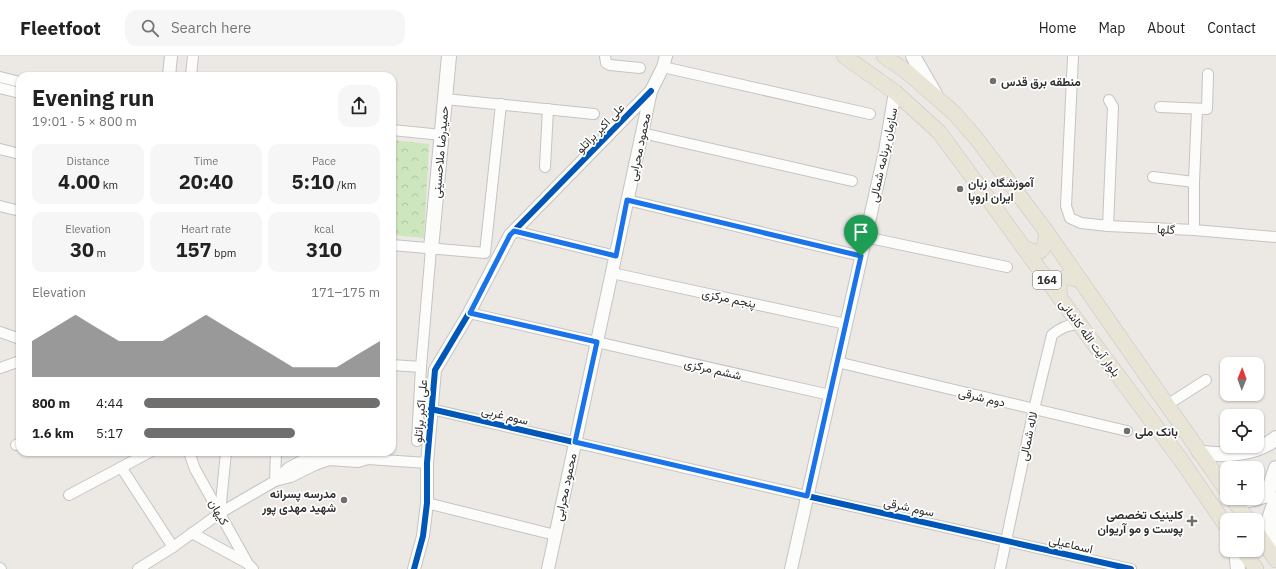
<!DOCTYPE html>
<meta charset="utf-8">
<style>
body{margin:0;font-family:"IBM Plex Sans",Vazirmatn,sans-serif;background:#f6f6f6;color:#222;height:100vh;display:flex;flex-direction:column;font-size:15px;white-space:nowrap}
*{box-sizing:border-box;margin:0}
p{font-size:13px;color:#767676}
.icon{flex:none;width:22px;height:22px;fill:none;stroke:currentColor;stroke-width:2;stroke-linecap:round;stroke-linejoin:round}
.map{position:relative;flex:1;overflow:hidden}
.sheet{position:absolute;left:16px;top:16px;width:380px;height:384px;display:flex;flex-direction:column;background:#fff;border-radius:12px;box-shadow:0 1px 3px #0004}
.sheet>*{flex:none}
.needle{width:26px;rotate:1deg}
.buttons{position:absolute;left:1220px;top:301px;display:grid;gap:8px}
.buttons a{display:grid;place-items:center;width:44px;height:44px;border-radius:8px;background:#fff;box-shadow:0 1px 3px #0004;font-size:20px}
.pin{position:absolute;display:grid;place-items:center;width:34px;height:34px;color:#fff;margin:-41px -17px;border-radius:50% 50% 50% 0;rotate:-45deg;box-shadow:0 0 4px #0007}
.pin .icon{rotate:45deg}
.round{display:grid;place-items:center;flex:none;width:42px;height:42px;border-radius:12px;background:#f6f6f6}
.headline{display:flex;align-items:center;justify-content:space-between;height:68px;padding:0 16px}
h1{font-size:22px;font-weight:800;line-height:30px}
.metrics{display:grid;grid-template-columns:repeat(3,1fr);gap:6px;height:68px;padding:4px 16px}
.metrics div{display:grid;align-content:center;border-radius:10px;background:#f6f6f6;text-align:center}
.metrics b{font-size:20px;font-weight:800}
.metrics small{font-size:11px;font-weight:400}
.metrics p{font-size:11px}
.chart{height:112px;padding:8px 16px}
.chart p{display:flex;justify-content:space-between}
.chart svg{width:100%;height:72px;margin-top:4px;fill:#706f6e;opacity:.7}
ul{padding:0 16px;list-style:none;font-size:13px}
li{display:grid;grid-template-columns:64px 48px 1fr;align-items:center;height:30px}
li i{height:10px;border-radius:5px;background:#706f6e}
header{display:flex;align-items:center;gap:24px;box-sizing:border-box;height:56px;padding:0 20px;background:#fff;border-bottom:1px solid #e0e0e0}
header strong{font-size:19px}
nav{display:flex;gap:22px;margin-inline-start:auto;font-size:14px}
.search{width:280px;height:36px;background:#f6f6f6;display:flex;align-items:center;gap:10px;box-sizing:border-box;padding:0 14px;border-radius:12px;color:#767676;font-size:15px}
.map>svg:first-child{display:block}
.park{fill:url(#park-crowns)}
.lines{fill:none;stroke-linecap:round;stroke-linejoin:round}
.minor-casing{stroke:#c5c4c5;stroke-width:12}
.tertiary-casing{stroke:#c5c4c5;stroke-width:14}
.secondary-casing{stroke:#c5c4c5;stroke-width:16}
.primary-casing{stroke:#c6c5c4;stroke-width:16}
.minor{stroke:#fcfcfb;stroke-width:10}
.tertiary{stroke:#fcfcfb;stroke-width:12}
.secondary{stroke:#fcfcfb;stroke-width:14}
.primary{stroke:#e8e4d6;stroke-width:15}
.cycleway-casing{stroke:#fff;stroke-width:8}
.cycleway{stroke:#0057b8;stroke-width:6}
.route-casing{stroke:#fff;stroke-width:8}
.route{stroke:#1a73e8;stroke-width:5}
.poi-dot{fill:#706f6e;stroke:#fff;stroke-width:1.5}
.labels{text-anchor:middle;dominant-baseline:central;stroke-width:3.5;stroke-linejoin:round;paint-order:stroke}
.shield{fill:#fff;stroke:#6d6d6d;stroke-width:1}
.shield-label{font-size:11px;font-weight:bold;fill:#2e2e2e}
.poi-label{font-size:12px;font-weight:bold;fill:#2e2e2e;stroke:#fff;text-anchor:start}
.street-label{font-size:12px;fill:#2e2e2e;stroke:#fff}
</style>
<header>
<strong>Fleetfoot</strong>
<div class="search"><svg class="icon" aria-label="search" viewBox="0 0 24 24"><circle cx="10" cy="10" r="6"/><path d="M15 15l6 6"/></svg>Search here</div>
<nav><a>Home</a><a>Map</a><a>About</a><a>Contact</a></nav>
</header>
<div class="map">
<svg width="1276" height="513" viewBox="0 0 1276 513">
<defs>
<pattern id="park-crowns" width="20" height="18" patternUnits="userSpaceOnUse"><rect width="20" height="18" fill="#cee6be"/><path d="M2 6a3 3 0 1 1 6 0M12 15a3 3 0 1 1 6 0" fill="none" stroke="#b1c6a4"/></pattern>
</defs>
<rect width="100%" height="100%" fill="#ece8e4"/>
<path class="park" d="M 392,84 L 429,88 L 424,182 L 392,179 Z"/>
<g class="lines">
<defs>
<g id="minor">
<path d="M 605,0 L 606,7 L 610,9 L 640,12"/>
<path d="M 1073,0 L 1066,150 L 1070,162 L 1081,167 L 1108,170 L 1194,174 L 1276,181"/>
<path d="M 663,11 L 870,58"/>
<path d="M 191,20 L 193,0"/>
<path d="M 0,21 L 20,26"/>
<path d="M 0,32 L 20,37"/>
<path d="M 445,43 L 594,58"/>
<path d="M 1160,51 L 1207,53 L 1208,18"/>
<path d="M 392,74 L 442,79"/>
<path d="M 642,77 L 852,125"/>
<path d="M 0,93 L 20,98"/>
<path d="M 545,111 L 548,53"/>
<path d="M 1153,121 L 1194,126"/>
<path d="M 627,144 L 861,200"/>
<path d="M 0,150 L 20,155"/>
<path d="M 1108,170 L 1113,51 L 1109,44"/>
<path d="M 1194,174 L 1194,126 L 1197,53"/>
<path d="M 514,175 L 616,200"/>
<path d="M 865,181 L 1007,211"/>
<path d="M 392,189 L 485,197 L 501,48"/>
<path d="M 612,217 L 846,268"/>
<path d="M 469,257 L 830,339"/>
<path d="M 0,276 L 20,283"/>
<path d="M 837,306 L 1127,375"/>
<path d="M 392,309 L 421,311"/>
<path d="M 0,312 L 20,305"/>
<path d="M 1167,349 L 1206,324"/>
<path d="M 431,353 L 807,440 L 1131,513"/>
<path d="M 417,385 L 421,311 L 431,193"/>
<path d="M 16,389 L 20,387"/>
<path d="M 189,396 L 195,413 L 248,508 L 253,513"/>
<path d="M 343,396 L 359,397 L 368,403"/>
<path d="M 121,411 L 173,491"/>
<path d="M 275,425 L 291,421 L 315,409 L 329,404 L 358,406 L 368,403 L 427,407"/>
<path d="M 275,425 L 276,396"/>
<path d="M 69,439 L 150,396"/>
<path d="M 427,447 L 555,479"/>
<path d="M 220,457 L 226,396"/>
<path d="M 192,477 L 247,507"/>
<path d="M 0,512 L 1,513"/>
<path d="M 138,513 L 173,491 L 220,457 L 275,425 L 288,412 L 305,403 L 322,396"/>
<path d="M 1000,513 L 1034,353 L 1052,279 C 1061,271 1068,269 1080,268"/>
</g>
<g id="tertiary">
<path d="M 169,20 L 171,0"/>
<path d="M 414,513 L 423,480 L 427,447 L 427,407 L 435,314 L 469,257 L 510,179 L 651,35"/>
<path d="M 548,513 L 651,35 L 663,11 L 666,0"/>
<path d="M 791,513 L 885,95 L 895,36"/>
</g>
<g id="secondary">
<path d="M 913,0 L 935,38"/>
<path d="M 431,193 L 449,0"/>
<path d="M 1199,396 C 1222,401 1258,398 1276,382"/>
<path d="M 1276,443 L 1270,460 L 1271,479 L 1276,502"/>
<path d="M 1235,446 L 1254,443 L 1267,439 L 1276,412"/>
<path d="M 1236,494 L 1238,513"/>
</g>
<g id="primary">
<path d="M 844,0 L 895,36 L 939,76 L 987,141 L 1060,242 L 1181,404 L 1227,471"/>
<path d="M 884,0 L 907,16 L 937,42 L 954,57 L 976,82 L 1046,175 L 1227,435"/>
<path d="M 1022,190 C 1041,202 1046,194 1046,175"/>
<path d="M 1060,242 C 1057,223 1062,216 1081,225"/>
<path d="M 1232,442 L 1248,464"/>
<path d="M 1257,477 L 1276,504"/>
<path d="M 1243,494 L 1256,513"/>
</g>
</defs>
<use href="#minor" class="minor-casing"/>
<use href="#tertiary" class="tertiary-casing"/>
<use href="#secondary" class="secondary-casing"/>
<use href="#primary" class="primary-casing"/>
<use href="#minor" class="minor"/>
<use href="#tertiary" class="tertiary"/>
<use href="#secondary" class="secondary"/>
<use href="#primary" class="primary"/>
<defs>
<g id="cycleway">
<path d="M 431,353 L 807,440 L 1131,513"/>
<path d="M 414,513 L 423,480 L 427,447 L 427,407 L 435,314 L 469,257 L 510,179 L 651,35"/>
</g>
</defs>
<use href="#cycleway" class="cycleway-casing"/>
<use href="#cycleway" class="cycleway"/>
</g>
<g class="lines">
<defs>
<path id="route" d="M 627,144 L 861,200 L 807,440 L 575,386 L 597,286 L 470,257 L 510,179 L 514,175 L 616,200 Z"/>
</defs>
<use href="#route" class="route-casing"/>
<use href="#route" class="route"/>
</g>
<g class="poi-dot">
<circle cx="993" cy="25" r="4"/>
<circle cx="960" cy="133" r="4"/>
<circle cx="1127" cy="375" r="4"/>
<circle cx="344" cy="444" r="4"/>
<path d="M1190 459h4v4h4v4h-4v4h-4v-4h-4v-4h4z"/>
</g>
<g class="labels">
<rect class="shield" x="1033" y="215" width="28" height="18" rx="3"/>
<g class="shield-label">
<text x="1047" y="224">164</text>
</g>
<g class="poi-label">
<text x="1001" y="25">منطقه برق قدس</text>
<text x="968" y="126">آموزشگاه زبان<tspan x="968" dy="14">ایران اروپا</tspan></text>
<text x="1135" y="375">بانک ملی</text>
<text x="336" y="437" text-anchor="end">مدرسه پسرانه<tspan x="336" dy="14">شهید مهدی پور</tspan></text>
<text x="1183" y="458" text-anchor="end">کلینیک تخصصی<tspan x="1183" dy="14">پوست و مو آریوان</tspan></text>
</g>
<g class="street-label">
<text transform="translate(600 72) rotate(-46)">علی اکبر براتلو</text>
<text transform="translate(639 91) rotate(-78)">محمود محرابی</text>
<text transform="translate(440 96) rotate(-85)">حمیدرضا ملاحسینی</text>
<text transform="translate(883 99) rotate(-78)">سازمان برنامه شمالی</text>
<text transform="translate(1166 173) rotate(3)">گلها</text>
<text transform="translate(729 242) rotate(12)">پنجم مرکزی</text>
<text transform="translate(1090 282) rotate(53)">بلوار آیت الله کاشانی</text>
<text transform="translate(713 313) rotate(13)">ششم مرکزی</text>
<text transform="translate(982 341) rotate(13)">دوم شرقی</text>
<text transform="translate(420 355) rotate(-85)">علی اکبر براتلو</text>
<text transform="translate(505 359) rotate(13)">سوم غربی</text>
<text transform="translate(1028 380) rotate(-78)">لاله شمالی</text>
<text transform="translate(565 431) rotate(-78)">محمود محرابی</text>
<text transform="translate(909 451) rotate(12)">سوم شرقی</text>
<text transform="translate(219 456) rotate(61)">کیهان</text>
<text transform="translate(1071 488) rotate(13)">اسماعیلی</text>
</g>
</g>
</svg>
<div class="buttons">
<a><svg class="needle" viewBox="-14 -14 28 28"><path d="M0-13l5 13h-10z" fill="#e53935"/><path d="M0 13l5-13h-10z" fill="#767676"/></svg></a>
<a><svg class="icon" aria-label="locate" viewBox="0 0 24 24"><circle cx="12" cy="12" r="6"/><path d="M12 2v4M12 18v4M2 12h4M18 12h4"/></svg></a>
<a>+</a>
<a>−</a>
</div>
<div class="pin" style="left:861px;top:200px;background:#1e9e55"><svg class="icon" aria-label="arrive" viewBox="0 0 24 24"><path d="M6 21V4h12l-3 4 3 4H6"/></svg></div>
<section class="sheet">
<div class="headline"><div><h1>Evening run</h1><p>19:01 · 5 × 800 m</p></div><a class="round"><svg class="icon" aria-label="share" viewBox="0 0 24 24"><path d="M12 15V3M7 8l5-5 5 5M5 13v7h14v-7"/></svg></a></div>
<div class="metrics">
<div><p>Distance</p><b>4.00<small> km</small></b></div>
<div><p>Time</p><b>20:40</b></div>
<div><p>Pace</p><b>5:10<small> /km</small></b></div>
</div>
<div class="metrics">
<div><p>Elevation</p><b>30<small> m</small></b></div>
<div><p>Heart rate</p><b>157<small> bpm</small></b></div>
<div><p>kcal</p><b>310</b></div>
</div>
<div class="chart"><p><span>Elevation</span>171–175 m</p>
<svg viewBox="0 0 160 44" preserveAspectRatio="none"><path d="M0 44V22L10 14L20 6L30 14L40 22L50 22L60 22L70 14L80 6L90 14L100 22L110 30L120 38L130 38L140 38L150 30L160 22V44z"/></svg>
</div>
<ul>
<li><b>800 m</b>4:44<i style="width:100%"></i></li>
<li><b>1.6 km</b>5:17<i style="width:64%"></i></li>
</ul>
</section>
</div>
